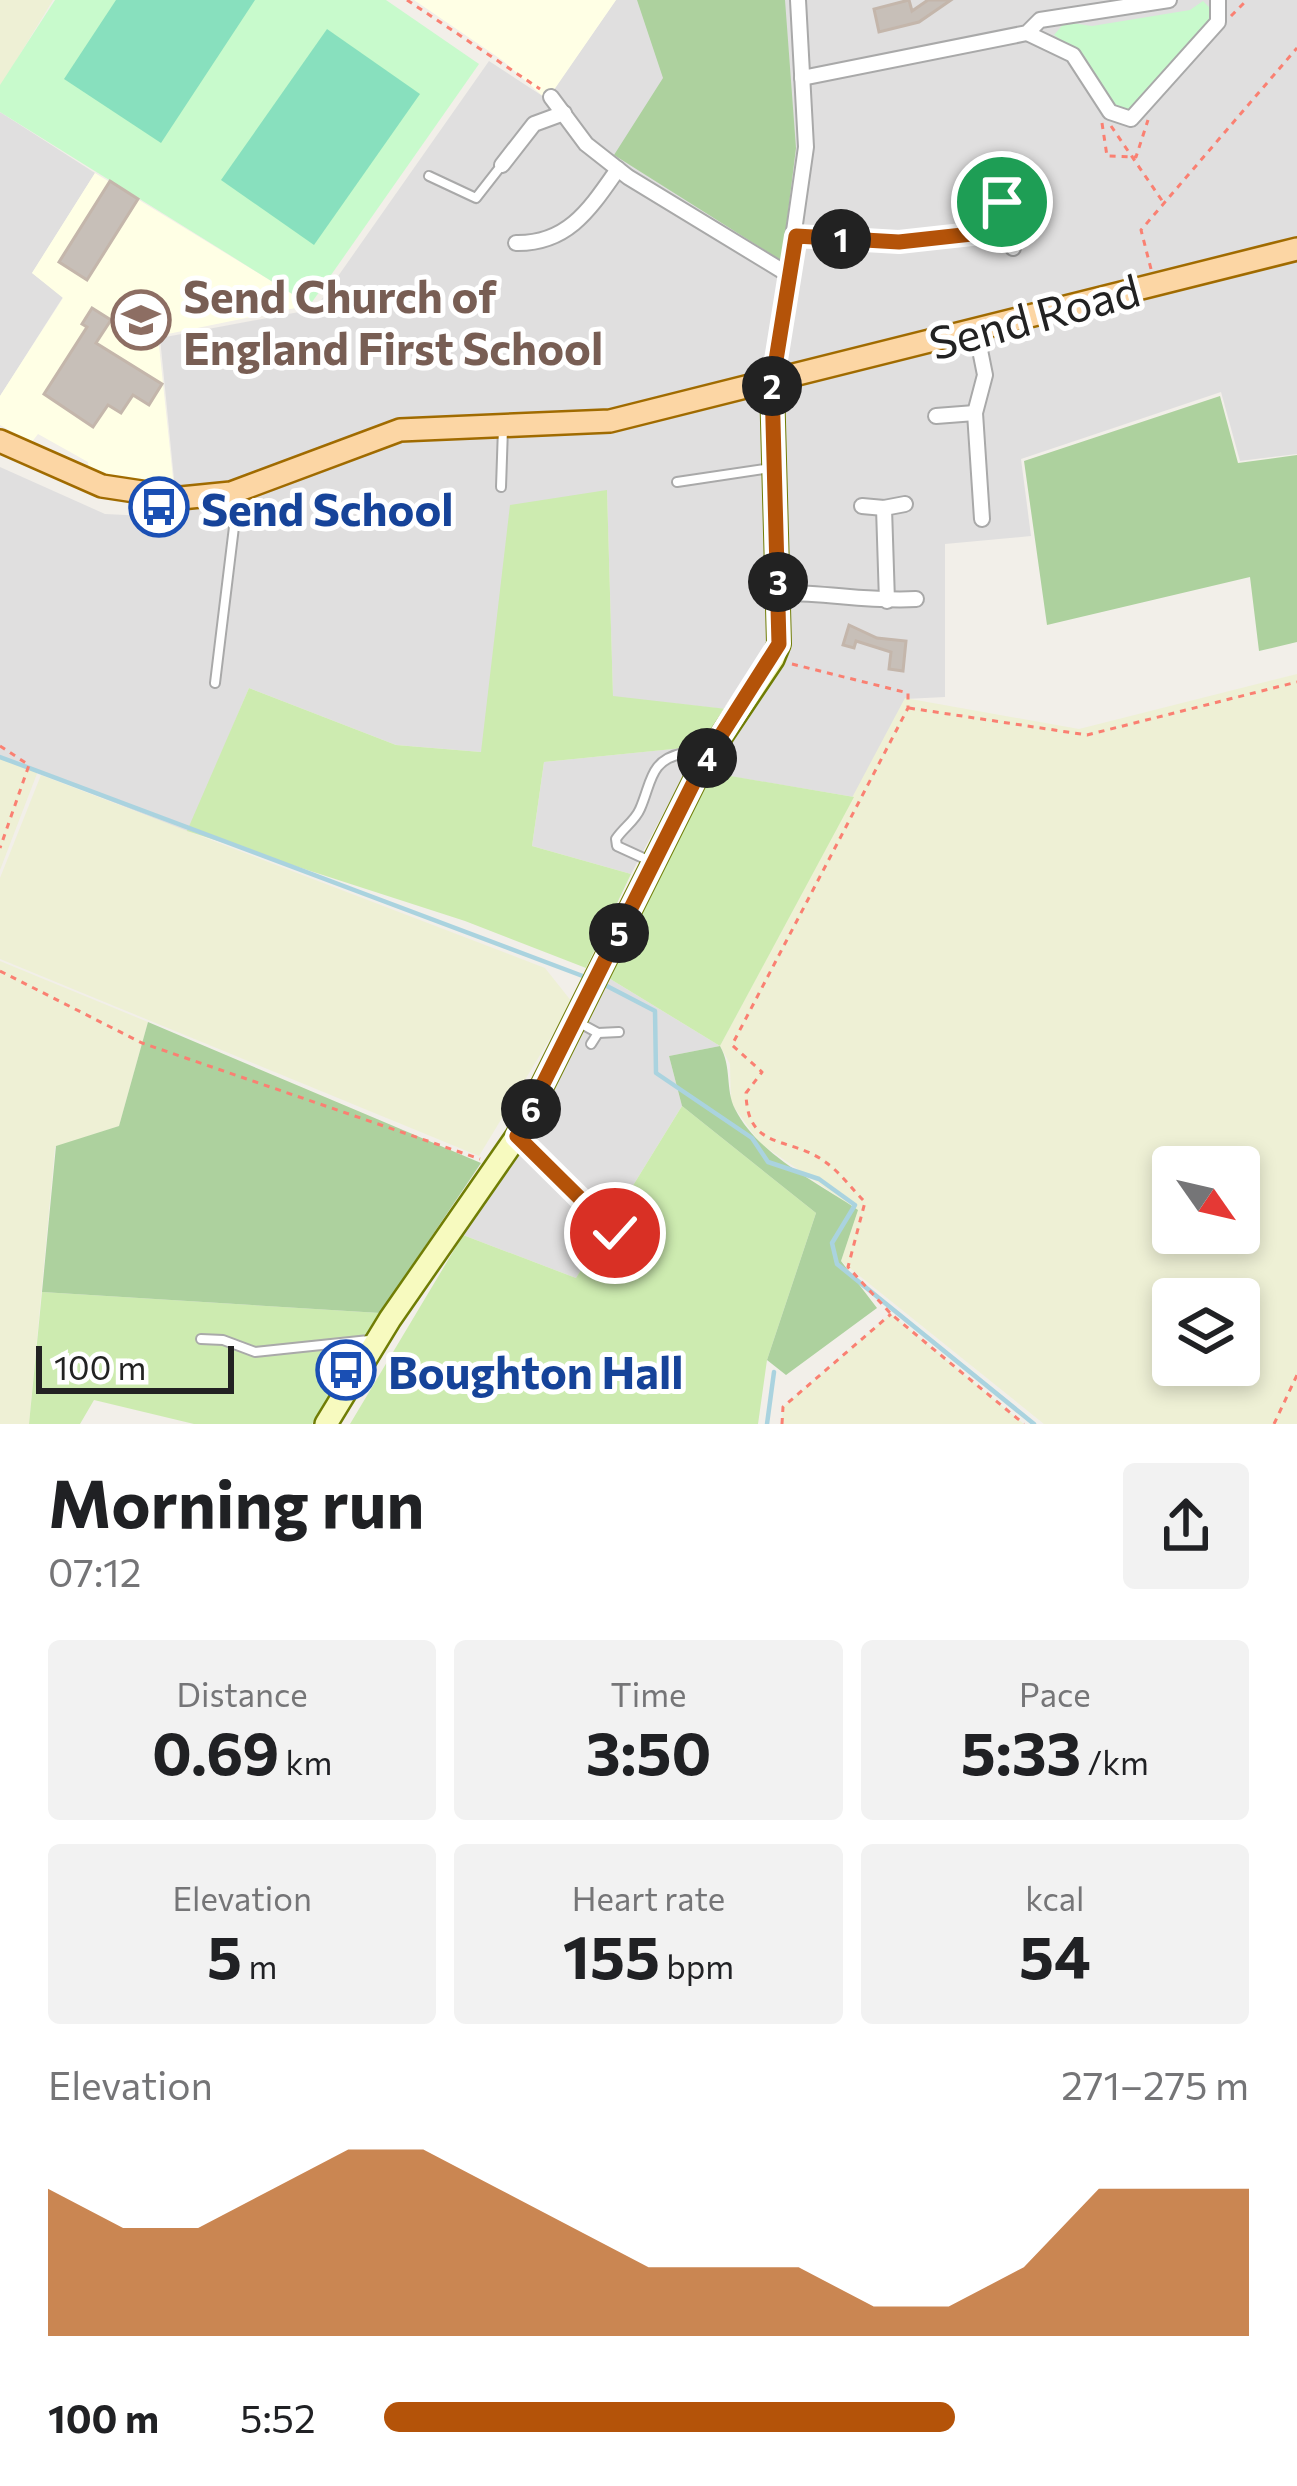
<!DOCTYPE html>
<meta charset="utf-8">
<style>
body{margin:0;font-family:Commissioner,sans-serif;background:#f2f2f2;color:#202124;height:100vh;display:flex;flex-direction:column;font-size:45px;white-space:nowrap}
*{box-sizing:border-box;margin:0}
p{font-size:39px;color:#757577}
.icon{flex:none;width:66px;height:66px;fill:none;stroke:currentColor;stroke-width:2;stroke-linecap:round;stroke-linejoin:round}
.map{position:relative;height:1424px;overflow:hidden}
.drawer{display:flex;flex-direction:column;background:#fff;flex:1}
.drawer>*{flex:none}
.needle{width:78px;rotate:124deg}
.tools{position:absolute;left:1152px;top:1146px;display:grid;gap:24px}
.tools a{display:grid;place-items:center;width:108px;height:108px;border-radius:12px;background:#fff;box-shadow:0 6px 18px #0003;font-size:60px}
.scale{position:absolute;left:36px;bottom:30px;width:198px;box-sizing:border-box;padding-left:12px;border:6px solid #222;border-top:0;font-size:33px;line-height:42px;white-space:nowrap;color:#222;-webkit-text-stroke:9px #fff;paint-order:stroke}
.pin{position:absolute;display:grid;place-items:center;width:102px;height:102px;color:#fff;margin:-51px;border:6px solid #fff;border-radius:50%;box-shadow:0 3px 12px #0007}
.km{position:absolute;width:60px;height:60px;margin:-30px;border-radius:50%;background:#222;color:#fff;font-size:33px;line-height:60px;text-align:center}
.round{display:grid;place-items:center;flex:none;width:126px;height:126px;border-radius:12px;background:#f2f2f2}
.head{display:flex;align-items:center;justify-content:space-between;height:204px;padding:0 48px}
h1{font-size:66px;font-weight:700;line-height:90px}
.figures{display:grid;grid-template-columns:repeat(3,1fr);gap:18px;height:204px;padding:12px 48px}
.figures div{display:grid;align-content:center;border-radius:12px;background:#f2f2f2;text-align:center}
.figures b{font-size:60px;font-weight:700}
.figures small{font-size:33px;font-weight:400}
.figures p{font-size:33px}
.chart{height:336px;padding:24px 48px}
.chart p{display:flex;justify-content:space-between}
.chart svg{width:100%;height:216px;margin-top:12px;fill:#b45309;opacity:.7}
ul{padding:0 48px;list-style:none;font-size:39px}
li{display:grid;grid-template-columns:192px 144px 1fr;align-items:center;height:90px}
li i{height:30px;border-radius:15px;background:#b45309}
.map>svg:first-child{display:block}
.residential{fill:#e0dfdf}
.education{fill:#ffffe5}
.farmland{fill:#eef0d5;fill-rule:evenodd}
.grass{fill:#cdebb0}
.forest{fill:#add19e}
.park{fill:#c8facc}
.pitch{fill:#88e0be}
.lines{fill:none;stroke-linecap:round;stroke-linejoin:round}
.stream{stroke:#aad3df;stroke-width:4.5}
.building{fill:#c7bfb8;stroke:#c4b6ab;stroke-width:3}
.lane-casing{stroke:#a9a9a9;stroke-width:12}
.street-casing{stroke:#a9a9a9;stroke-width:18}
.secondary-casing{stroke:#707d05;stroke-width:26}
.primary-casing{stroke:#a06b00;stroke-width:26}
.path{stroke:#fa8072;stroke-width:3;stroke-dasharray:6 6;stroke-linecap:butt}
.lane{stroke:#fff;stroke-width:8}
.street{stroke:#fff;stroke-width:14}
.secondary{stroke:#f7fabf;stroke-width:21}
.primary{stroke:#fcd6a4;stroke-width:21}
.route-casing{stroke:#fff;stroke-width:24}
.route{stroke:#b45309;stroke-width:15}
.labels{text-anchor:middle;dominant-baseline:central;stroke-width:10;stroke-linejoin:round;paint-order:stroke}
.education-label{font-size:45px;font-weight:bold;fill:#785e54;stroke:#fff;text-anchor:start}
.street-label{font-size:45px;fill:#222;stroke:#fff}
.transit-label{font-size:45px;font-weight:bold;fill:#164399;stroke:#fff;text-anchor:start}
</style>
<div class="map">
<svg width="1297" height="1424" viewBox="0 0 1297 1424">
<rect width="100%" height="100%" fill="#f2efe9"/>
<g class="residential">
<path d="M 616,0 L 1297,0 L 1297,454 L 1240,461 L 1221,392 L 1021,459 L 1031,536 L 945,544 L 945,697 L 905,699 L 854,797 L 687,769 L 631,874 L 532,846 L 544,762 L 702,746 L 725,709 L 613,697 L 607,491 L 481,752 L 396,745 L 249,688 L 188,832 L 0,757 L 0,467 L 105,514 L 167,517 L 175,489 L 160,338 L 315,309 L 489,61 L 547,99 Z"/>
<path d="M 0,112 L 95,173 L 32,273 L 63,297 L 0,396 Z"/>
<path d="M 607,977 L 720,1046 L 669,1056 L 682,1106 L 576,1278 L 463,1235 Z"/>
</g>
<g class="education">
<path d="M 414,0 L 616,0 L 547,100 L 502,60 Z"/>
<path d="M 95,173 L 310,305 L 158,336 L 174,488 L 89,473 L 88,462 L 38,434 L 31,443 L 0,425 L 0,396 L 63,298 L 32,273 Z"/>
</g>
<g class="farmland">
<path d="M 0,0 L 53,0 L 0,87 Z"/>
<path d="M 1297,674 L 1297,1424 L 1044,1424 L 841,1261 L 857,1210 L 760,1143 L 731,1103 L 730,1064 L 720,1046 L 905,698 L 1079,729 ZM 1173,1167 L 1239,1167 L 1239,1233 L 1173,1233 ZM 1173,1299 L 1239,1299 L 1239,1365 L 1173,1365 Z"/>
<path d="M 0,757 L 38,771 L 0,870 Z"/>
<path d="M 41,775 L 545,968 L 572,1002 L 479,1156 L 0,959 L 0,878 Z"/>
<path d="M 0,961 L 148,1022 L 119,1126 L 55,1147 L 29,1424 L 0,1424 Z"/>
<path d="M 891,1314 L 1024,1424 L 782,1424 L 783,1407 Z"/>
</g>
<g class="grass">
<path d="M 607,490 L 613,696 L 727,709 L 703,746 L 544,762 L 532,846 L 631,874 L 586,968 L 465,921 L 187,831 L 249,688 L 396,745 L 481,752 L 510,505 Z"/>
<path d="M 713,773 L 854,797 L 720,1046 L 607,977 Z"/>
<path d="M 682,1106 L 816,1213 L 767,1360 L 758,1424 L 350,1424 L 463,1235 L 576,1278 Z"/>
<path d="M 42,1292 L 380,1313 L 312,1424 L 194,1424 L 94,1400 L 80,1424 L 29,1424 Z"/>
</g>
<g class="forest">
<path d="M 637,0 L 785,0 L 796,148 L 782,261 L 614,155 L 663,78 Z"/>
<path d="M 1220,396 L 1238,463 L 1297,455 L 1297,642 L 1259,651 L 1250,577 L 1047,625 L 1024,461 Z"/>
<path d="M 148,1022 L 481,1163 L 380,1313 L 42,1292 L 56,1146 L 119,1126 Z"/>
<path d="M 720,1046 C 732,1067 725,1089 735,1109 C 758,1155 816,1181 858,1210 L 841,1261 L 877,1308 L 786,1375 L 767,1360 L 816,1213 L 682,1106 L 669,1056 Z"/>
</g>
<g class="park">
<path d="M 55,0 L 386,0 L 479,64 L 310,305 L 0,112 L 0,85 Z"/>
<path d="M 1203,1 L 1212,10 L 1209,24 L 1129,113 L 1112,103 L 1085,57 L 1054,35 L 1065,22 L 1092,26 L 1190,10 Z"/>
</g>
<g class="pitch">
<path d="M 116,0 L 255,0 L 161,143 L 64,79 Z"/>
<path d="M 327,29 L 420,94 L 314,245 L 221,180 Z"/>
</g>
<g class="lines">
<g class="stream">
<path d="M 0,757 L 588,978"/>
<path d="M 603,984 L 655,1011 L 656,1073 L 752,1138 L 768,1162 L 819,1179 L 855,1205 L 832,1243 L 837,1264 L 1034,1424"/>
<path d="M 767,1424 L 774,1372"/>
</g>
</g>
<g class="building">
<path d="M 909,0 L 912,11 L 928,0 L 951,0 L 919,22 L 879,32 L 874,9 Z"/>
<path d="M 110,181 L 138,199 L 87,280 L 59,262 Z"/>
<path d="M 92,308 L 111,320 L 96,343 L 162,384 L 149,405 L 133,395 L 121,413 L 108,405 L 93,427 L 44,394 L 87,327 L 82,324 Z"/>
<path d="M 849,625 L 877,638 L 906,641 L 903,671 L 889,669 L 891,652 L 856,641 L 854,648 L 843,645 Z"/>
</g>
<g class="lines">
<defs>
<g id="lane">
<path d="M 429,176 L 476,198 L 501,166"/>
<path d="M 677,482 L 771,468"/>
<path d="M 501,487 L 503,428"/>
<path d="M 215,683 L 238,494"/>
<path d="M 652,862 L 617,846 L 616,839 C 623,828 635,821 640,809 C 652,782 649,760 684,753 L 703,761"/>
<path d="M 576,1021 L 598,1033 L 619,1032"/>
<path d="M 591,1044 L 598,1033"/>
<path d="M 520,1137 L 615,1233 L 608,1257"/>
<path d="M 201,1339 L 223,1340 L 255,1352 L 369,1340"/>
</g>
<g id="street">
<path d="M 1027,33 L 1073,55 L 1110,112 L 1131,119 L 1218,22 L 1218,0"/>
<path d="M 802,78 L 1027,33 L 1040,20 L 1169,0"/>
<path d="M 551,97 L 586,144 L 628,177 L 789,275"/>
<path d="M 502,165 L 534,124 L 564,113"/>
<path d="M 1002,202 L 1008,230"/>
<path d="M 796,237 L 899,243 L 1008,230 L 1013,248"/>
<path d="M 516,243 C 568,244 590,209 618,169"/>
<path d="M 976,330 L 985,375 L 975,413 L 982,519"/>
<path d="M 772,385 L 806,147 L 798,0"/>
<path d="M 936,416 L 975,413"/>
<path d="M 862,506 L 884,508"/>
<path d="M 778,593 C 826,592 867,602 916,599"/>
<path d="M 887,601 L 884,508 L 905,504"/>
</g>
<path id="secondary" d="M 326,1424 L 390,1319 L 517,1136 L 704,762 L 773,659 L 779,644 L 772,385"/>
<path id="primary" d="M 0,441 L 102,486 L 181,498 L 231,493 L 400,430 L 610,421 L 1297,249"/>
</defs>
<use href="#lane" class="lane-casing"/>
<use href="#street" class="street-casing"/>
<use href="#secondary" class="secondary-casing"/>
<use href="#primary" class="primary-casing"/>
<g class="path">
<path d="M 407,0 L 540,89"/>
<path d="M 1231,16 L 1247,0"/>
<path d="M 1102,123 L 1107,156 L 1136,157 L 1148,120"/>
<path d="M 1111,126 L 1163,202"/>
<path d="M 1151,269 L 1141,230 L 1297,48"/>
<path d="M 792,664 L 908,693 L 908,708 L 732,1045 L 762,1072 L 746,1093 C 747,1151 789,1136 824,1161 C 839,1171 852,1189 865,1202 L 848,1267 L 891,1314 L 1024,1424"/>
<path d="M 909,708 L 1087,735 L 1297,682"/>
<path d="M 0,746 L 29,765 L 0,848"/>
<path d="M 0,971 L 142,1043 L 480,1159"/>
<path d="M 782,1424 L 783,1407 L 891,1314"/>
<path d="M 1274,1424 L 1297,1375"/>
</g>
<use href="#lane" class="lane"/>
<use href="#street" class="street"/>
<use href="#secondary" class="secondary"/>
<use href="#primary" class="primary"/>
</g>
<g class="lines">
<defs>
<path id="route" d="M 615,1233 L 517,1136 L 704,762 L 779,644 L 772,385 L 796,236 L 899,242 L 1008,230 L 1002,202"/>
</defs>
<use href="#route" class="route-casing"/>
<use href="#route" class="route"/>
</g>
<defs>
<symbol id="school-ring" viewBox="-11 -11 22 22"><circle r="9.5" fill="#fff" stroke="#8d6e63" stroke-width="1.5"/><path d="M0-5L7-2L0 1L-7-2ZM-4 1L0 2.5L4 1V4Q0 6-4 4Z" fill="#8d6e63"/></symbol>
<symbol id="bus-ring" viewBox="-11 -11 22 22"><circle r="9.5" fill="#fff" stroke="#1a4fb4" stroke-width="1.5"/><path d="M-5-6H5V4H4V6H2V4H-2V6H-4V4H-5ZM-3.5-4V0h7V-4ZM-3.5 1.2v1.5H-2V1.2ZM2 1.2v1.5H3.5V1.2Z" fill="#1a4fb4"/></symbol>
</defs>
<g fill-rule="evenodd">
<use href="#school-ring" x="108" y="287" width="66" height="66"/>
<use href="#bus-ring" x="126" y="474" width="66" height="66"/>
<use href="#bus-ring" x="313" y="1337" width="66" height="66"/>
</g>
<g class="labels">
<g class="education-label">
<text x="183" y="294">Send Church of<tspan x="183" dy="52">England First School</tspan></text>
</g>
<g class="street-label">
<text transform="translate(1034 315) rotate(-15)">Send Road</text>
</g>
<g class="transit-label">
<text x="201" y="507">Send School</text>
<text x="388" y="1370">Boughton Hall</text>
</g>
</g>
</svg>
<div class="tools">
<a><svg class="needle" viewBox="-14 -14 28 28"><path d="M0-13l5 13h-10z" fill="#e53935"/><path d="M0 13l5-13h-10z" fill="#757577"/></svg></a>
<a><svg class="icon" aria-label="layers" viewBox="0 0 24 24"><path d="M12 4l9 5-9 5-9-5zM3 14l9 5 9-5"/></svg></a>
</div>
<div class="scale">100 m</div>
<div class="pin" style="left:1002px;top:202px;background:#1e9e55"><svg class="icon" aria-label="arrive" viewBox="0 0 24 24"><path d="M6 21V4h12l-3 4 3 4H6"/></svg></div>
<div class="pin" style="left:615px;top:1233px;background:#d93025"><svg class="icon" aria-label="check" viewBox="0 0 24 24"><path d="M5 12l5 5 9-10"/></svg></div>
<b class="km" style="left:841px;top:239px">1</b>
<b class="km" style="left:772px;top:386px">2</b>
<b class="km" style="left:778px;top:582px">3</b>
<b class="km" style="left:707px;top:758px">4</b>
<b class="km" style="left:619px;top:933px">5</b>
<b class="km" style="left:531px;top:1109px">6</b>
</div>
<section class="drawer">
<div class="head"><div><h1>Morning run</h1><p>07:12</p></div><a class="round"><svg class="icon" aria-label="share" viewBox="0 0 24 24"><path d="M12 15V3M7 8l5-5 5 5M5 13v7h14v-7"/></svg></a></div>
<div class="figures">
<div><p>Distance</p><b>0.69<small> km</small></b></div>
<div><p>Time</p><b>3:50</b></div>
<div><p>Pace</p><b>5:33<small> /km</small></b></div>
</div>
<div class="figures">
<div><p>Elevation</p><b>5<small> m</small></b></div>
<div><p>Heart rate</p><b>155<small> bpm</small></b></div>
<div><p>kcal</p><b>54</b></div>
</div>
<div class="chart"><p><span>Elevation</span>271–275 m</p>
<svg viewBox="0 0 160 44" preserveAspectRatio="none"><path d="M0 44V14L10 22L20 22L30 14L40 6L50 6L60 14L70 22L80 30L90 30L100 30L110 38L120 38L130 30L140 14L150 14L160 14V44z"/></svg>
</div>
<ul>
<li><b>100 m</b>5:52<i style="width:66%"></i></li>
</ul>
</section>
